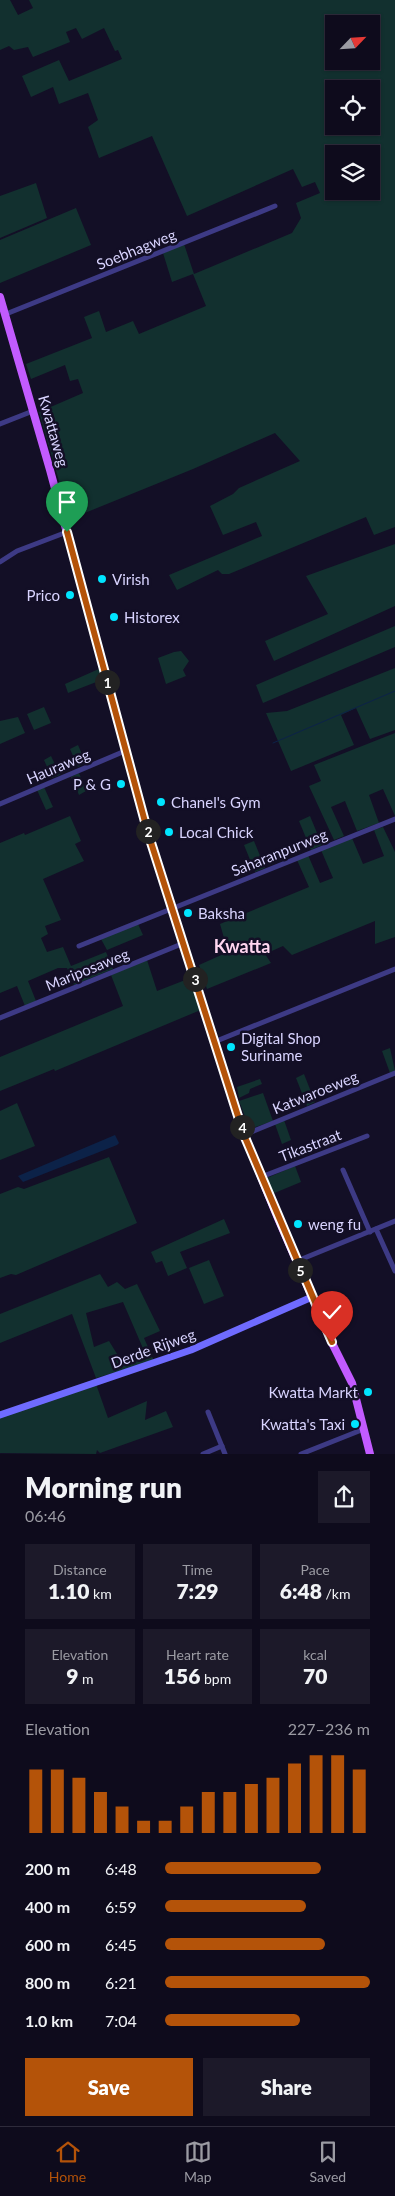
<!DOCTYPE html>
<meta charset="utf-8">
<style>
body{margin:0;font-family:Lato,sans-serif;background:#1c1929;color:#f1f3f6;height:100vh;display:flex;flex-direction:column;font-size:19px;white-space:nowrap}
*{box-sizing:border-box;margin:0}
p{font-size:16px;color:#9b9ba3}
.icon{flex:none;width:28px;height:28px;fill:none;stroke:currentColor;stroke-width:2;stroke-linecap:round;stroke-linejoin:round}
.map{position:relative;height:1454px;overflow:hidden}
.details{display:flex;flex-direction:column;background:#0e0b1c;flex:1}
.details>*{flex:none}
.needle{width:32px;rotate:65deg}
.controls{position:absolute;left:325px;top:15px;display:grid;gap:10px}
.controls a{display:grid;place-items:center;width:55px;height:55px;border-radius:0px;background:#0e0b1c;box-shadow:0 1px 4px #0004,0 0 0 1px #2e2b3b;font-size:25px}
.pin{position:absolute;display:grid;place-items:center;width:42px;height:42px;color:#fff;margin:-51px -21px;border-radius:50% 50% 50% 0;rotate:-45deg;box-shadow:0 0 5px #0007}
.pin .icon{rotate:45deg}
.km{position:absolute;width:25px;height:25px;margin:-12px;border-radius:50%;background:#222;color:#fff;font-size:14px;line-height:25px;text-align:center}
.round{display:grid;place-items:center;flex:none;width:52px;height:52px;border-radius:0px;background:#1c1929}
.summary{display:flex;align-items:center;justify-content:space-between;height:85px;padding:0 25px}
h1{font-size:28px;font-weight:800;line-height:38px}
.metrics{display:grid;grid-template-columns:repeat(3,1fr);gap:8px;height:85px;padding:5px 25px}
.metrics div{display:grid;align-content:center;border-radius:0px;background:#1c1929;text-align:center}
.metrics b{font-size:21px;font-weight:800}
.metrics small{font-size:14px;font-weight:400}
.metrics p{font-size:14px}
.chart{height:140px;padding:10px 25px}
.chart p{display:flex;justify-content:space-between}
.chart svg{width:100%;height:90px;margin-top:5px;stroke:#b45309;stroke-width:6}
.primary-button{display:flex;gap:10px;margin-top:auto;padding:10px 25px}
.primary-button a{flex:1;height:58px;border-radius:0px;background:#b45309;color:#fff;font-size:20px;font-weight:800;line-height:58px;text-align:center}
.primary-button a+a{background:#1c1929;color:#f1f3f6}
ul{padding:0 25px;list-style:none;font-size:16px}
li{display:grid;grid-template-columns:80px 60px 1fr;align-items:center;height:38px}
li i{height:12px;border-radius:6px;background:#b45309}
.tabs{display:flex;justify-content:space-around;align-items:center;height:70px;border-top:1px solid #2e2b3b;background:#0e0b1c;font-size:14px;color:#9b9ba3}
.tabs a{display:grid;justify-items:center;gap:2px}
.tabs .current{color:#b45309}
.map>svg:first-child{display:block}
.green{fill:#12302f;fill-rule:evenodd}
.water{fill:#0c2248}
.lines{fill:none;stroke-linecap:round;stroke-linejoin:round}
.stream{stroke:#0c2248;stroke-width:1}
.street{stroke:#3d3a85;stroke-width:5}
.secondary{stroke:#6f6bff;stroke-width:7}
.primary{stroke:#c25bff;stroke-width:8}
.route-casing{stroke:#fff;stroke-width:10}
.route{stroke:#b45309;stroke-width:6}
.poi-dot{fill:#00e5ff;stroke:#130f26;stroke-width:2}
.labels{text-anchor:middle;dominant-baseline:central;stroke-width:5;stroke-linejoin:round;paint-order:stroke}
.street-label{font-size:15px;fill:#d9d4ff;stroke:#130f26}
.poi-label{font-size:15px;fill:#d9d4ff;stroke:#130f26;text-anchor:start}
.quarter-label{font-size:18px;font-weight:bold;fill:#ffd6f0;stroke:#130f26}
</style>
<div class="map">
<svg width="395" height="1454" viewBox="0 0 395 1454">
<rect width="100%" height="100%" fill="#130f26"/>
<g class="green">
<path d="M 0,0 L 10,0 L 18,15 L 33,8 L 29,0 L 395,0 L 395,527 L 374,535 L 366,517 L 229,574 L 222,574 L 218,570 L 177,590 L 169,575 L 262,536 L 256,522 L 223,535 L 210,506 L 233,494 L 239,488 L 300,461 L 275,433 L 193,469 L 70,519 L 39,412 L 83,393 L 78,379 L 70,381 L 65,365 L 31,379 L 26,364 L 92,338 L 84,317 L 99,311 L 106,332 L 133,321 L 139,334 L 206,306 L 193,274 L 172,282 L 163,253 L 184,244 L 194,274 L 292,233 L 301,218 L 296,203 L 320,193 L 315,182 L 302,187 L 293,169 L 187,216 L 152,136 L 99,158 L 88,127 L 98,120 L 88,93 L 59,104 L 53,87 L 31,97 L 22,76 L 59,60 L 69,81 L 122,59 L 118,50 L 115,51 L 104,28 L 82,39 L 76,28 L 66,32 L 70,42 L 33,57 L 28,47 L 14,50 L 9,46 L 0,50 ZM 334,24 L 371,24 L 371,61 L 334,61 ZM 334,89 L 371,89 L 371,126 L 334,126 ZM 334,154 L 371,154 L 371,191 L 334,191 Z"/>
<path d="M 36,183 L 47,218 L 0,238 L 0,196 Z"/>
<path d="M 76,208 L 91,245 L 0,283 L 0,240 Z"/>
<path d="M 395,544 L 395,606 L 274,661 L 265,641 L 328,614 L 306,576 Z"/>
<path d="M 395,626 L 395,647 L 263,703 L 256,685 Z"/>
<path d="M 181,651 L 189,661 L 183,670 L 186,676 L 166,684 L 158,658 L 174,652 Z"/>
<path d="M 101,668 L 104,679 L 68,693 L 65,684 Z"/>
<path d="M 395,668 L 395,730 L 370,739 L 356,708 L 341,715 L 354,745 L 291,771 L 266,713 L 287,711 Z"/>
<path d="M 44,707 L 51,723 L 34,730 L 27,714 Z"/>
<path d="M 18,717 L 25,733 L 0,744 L 0,721 Z"/>
<path d="M 395,733 L 395,816 L 383,789 L 369,795 L 379,823 L 357,831 L 345,801 L 331,807 L 344,836 L 334,840 L 309,786 L 321,781 L 314,765 Z"/>
<path d="M 78,745 L 86,763 L 78,767 L 70,749 Z"/>
<path d="M 51,756 L 60,775 L 52,778 L 44,760 Z"/>
<path d="M 79,773 L 86,791 L 79,795 L 71,777 Z"/>
<path d="M 44,787 L 53,807 L 46,810 L 37,790 Z"/>
<path d="M 70,816 L 81,841 L 75,844 L 84,861 L 43,879 L 61,920 L 45,926 L 48,934 L 41,938 L 47,952 L 63,947 L 71,966 L 106,952 L 113,969 L 74,985 L 67,968 L 58,968 L 28,981 L 36,1001 L 25,1006 L 17,986 L 0,993 L 0,843 L 24,833 L 25,835 Z"/>
<path d="M 310,816 L 322,845 L 311,850 L 299,821 Z"/>
<path d="M 383,827 L 395,852 L 395,937 L 375,944 L 375,921 L 292,955 L 283,946 L 265,954 L 271,963 L 207,989 L 199,965 L 228,952 L 220,924 L 309,887 L 297,860 L 308,855 L 320,883 L 333,878 L 321,850 L 352,838 L 363,864 L 384,856 L 374,830 Z"/>
<path d="M 254,841 L 265,868 L 255,872 L 244,845 Z"/>
<path d="M 138,924 L 143,935 L 107,950 L 101,939 Z"/>
<path d="M 147,960 L 157,991 L 193,977 L 203,1009 L 55,1071 L 54,1069 L 0,1091 L 0,1057 L 123,1006 L 111,975 Z"/>
<path d="M 390,1048 L 395,1071 L 390,1073 L 382,1051 Z"/>
<path d="M 304,1074 L 315,1102 L 307,1106 L 296,1078 Z"/>
<path d="M 260,1079 L 262,1084 L 250,1089 L 249,1093 L 239,1098 L 237,1087 Z"/>
<path d="M 263,1093 L 273,1121 L 250,1129 L 239,1101 Z"/>
<path d="M 17,1103 L 35,1146 L 0,1160 L 0,1111 Z"/>
<path d="M 284,1120 L 291,1140 L 282,1144 L 275,1124 Z"/>
<path d="M 109,1157 L 137,1223 L 16,1275 L 11,1274 L 0,1278 L 0,1194 L 18,1187 L 24,1189 Z"/>
<path d="M 295,1166 L 301,1182 L 272,1194 L 267,1178 Z"/>
<path d="M 224,1219 L 230,1233 L 180,1252 L 187,1268 L 168,1276 L 162,1261 L 156,1263 L 151,1252 Z"/>
<path d="M 209,1260 L 224,1296 L 204,1304 L 189,1268 Z"/>
<path d="M 100,1274 L 108,1287 L 117,1282 L 125,1289 L 137,1284 L 160,1331 L 144,1338 L 154,1361 L 96,1378 L 72,1314 L 0,1343 L 0,1314 ZM 123,1302 L 145,1353 L 122,1362 L 109,1341 L 94,1347 L 86,1313 Z"/>
<path d="M 96,1384 L 108,1418 L 147,1401 L 145,1420 L 166,1411 L 173,1427 L 100,1453 L 97,1450 L 96,1454 L 0,1453 L 0,1417 Z"/>
</g>
<path class="water" d="M 115,1135 L 119,1143 L 117,1145 L 23,1182 L 18,1176 Z"/>
<g class="lines">
<path class="stream" d="M 273,743 L 395,691"/>
<g class="street">
<path d="M 6,314 L 275,206"/>
<path d="M 0,424 L 33,411"/>
<path d="M 0,562 L 17,551 L 67,532"/>
<path d="M 0,804 L 125,751"/>
<path d="M 79,946 L 395,819"/>
<path d="M 0,1018 L 184,943"/>
<path d="M 214,1042 L 395,969"/>
<path d="M 244,1135 L 395,1073"/>
<path d="M 343,1170 L 370,1232"/>
<path d="M 261,1177 L 367,1136"/>
<path d="M 376,1229 L 395,1271"/>
<path d="M 297,1261 L 395,1221"/>
<path d="M 208,1412 L 225,1454"/>
<path d="M 203,1454 L 222,1446"/>
<path d="M 301,1454 L 364,1429"/>
</g>
<path class="secondary" d="M 0,1415 L 191,1350 L 312,1297"/>
<path class="primary" d="M 0,297 L 50,470 L 148,833 L 229,1088 L 244,1135 L 277,1216 L 332,1343 L 352,1383 L 370,1454"/>
</g>
<g class="lines">
<defs>
<path id="route" d="M 67,532 L 148,833 L 244,1135 L 332,1342"/>
</defs>
<use href="#route" class="route-casing"/>
<use href="#route" class="route"/>
</g>
<g class="poi-dot">
<circle cx="102" cy="579" r="5"/>
<circle cx="70" cy="595" r="5"/>
<circle cx="114" cy="617" r="5"/>
<circle cx="121" cy="784" r="5"/>
<circle cx="161" cy="802" r="5"/>
<circle cx="169" cy="832" r="5"/>
<circle cx="188" cy="913" r="5"/>
<circle cx="231" cy="1047" r="5"/>
<circle cx="298" cy="1224" r="5"/>
<circle cx="368" cy="1392" r="5"/>
<circle cx="355" cy="1424" r="5"/>
</g>
<g class="labels">
<g class="street-label">
<text transform="translate(136 249) rotate(-22)">Soebhagweg</text>
<text transform="translate(54 431) rotate(74)">Kwattaweg</text>
<text transform="translate(58 766) rotate(-23)">Hauraweg</text>
<text transform="translate(279 852) rotate(-22)">Saharanpurweg</text>
<text transform="translate(87 969) rotate(-22)">Mariposaweg</text>
<text transform="translate(315 1092) rotate(-22)">Katwaroeweg</text>
<text transform="translate(310 1145) rotate(-21)">Tikastraat</text>
<text transform="translate(153 1348) rotate(-20)">Derde Rijweg</text>
</g>
<g class="poi-label">
<text x="112" y="579">Virish</text>
<text x="60" y="595" text-anchor="end">Prico</text>
<text x="124" y="617">Historex</text>
<text x="111" y="784" text-anchor="end">P &amp; G</text>
<text x="171" y="802">Chanel's Gym</text>
<text x="179" y="832">Local Chick</text>
<text x="198" y="913">Baksha</text>
<text x="241" y="1038">Digital Shop<tspan x="241" dy="17">Suriname</tspan></text>
<text x="308" y="1224">weng fu</text>
<text x="358" y="1392" text-anchor="end">Kwatta Markt</text>
<text x="345" y="1424" text-anchor="end">Kwatta's Taxi</text>
</g>
<g class="quarter-label">
<text x="242" y="946">Kwatta</text>
</g>
</g>
</svg>
<div class="controls">
<a><svg class="needle" viewBox="-14 -14 28 28"><path d="M0-13l5 13h-10z" fill="#e53935"/><path d="M0 13l5-13h-10z" fill="#9b9ba3"/></svg></a>
<a><svg class="icon" aria-label="locate" viewBox="0 0 24 24"><circle cx="12" cy="12" r="6"/><path d="M12 2v4M12 18v4M2 12h4M18 12h4"/></svg></a>
<a><svg class="icon" aria-label="layers" viewBox="0 0 24 24"><path d="M12 4l9 5-9 5-9-5zM3 14l9 5 9-5"/></svg></a>
</div>
<div class="pin" style="left:67px;top:532px;background:#1e9e55"><svg class="icon" aria-label="arrive" viewBox="0 0 24 24"><path d="M6 21V4h12l-3 4 3 4H6"/></svg></div>
<div class="pin" style="left:332px;top:1342px;background:#d93025"><svg class="icon" aria-label="check" viewBox="0 0 24 24"><path d="M5 12l5 5 9-10"/></svg></div>
<b class="km" style="left:107px;top:682px">1</b>
<b class="km" style="left:148px;top:831px">2</b>
<b class="km" style="left:195px;top:979px">3</b>
<b class="km" style="left:242px;top:1127px">4</b>
<b class="km" style="left:300px;top:1270px">5</b>
</div>
<section class="details">
<div class="summary"><div><h1>Morning run</h1><p>06:46</p></div><a class="round"><svg class="icon" aria-label="share" viewBox="0 0 24 24"><path d="M12 15V3M7 8l5-5 5 5M5 13v7h14v-7"/></svg></a></div>
<div class="metrics">
<div><p>Distance</p><b>1.10<small> km</small></b></div>
<div><p>Time</p><b>7:29</b></div>
<div><p>Pace</p><b>6:48<small> /km</small></b></div>
</div>
<div class="metrics">
<div><p>Elevation</p><b>9<small> m</small></b></div>
<div><p>Heart rate</p><b>156<small> bpm</small></b></div>
<div><p>kcal</p><b>70</b></div>
</div>
<div class="chart"><p><span>Elevation</span>227–236 m</p>
<svg viewBox="0 0 160 44" preserveAspectRatio="none"><path d="M5 44V13M15 44V13M25 44V17M35 44V24M45 44V31M55 44V38M65 44V38M75 44V31M85 44V24M95 44V24M105 44V20M115 44V17M125 44V10M135 44V6M145 44V6M155 44V13"/></svg>
</div>
<ul>
<li><b>200 m</b>6:48<i style="width:76%"></i></li>
<li><b>400 m</b>6:59<i style="width:69%"></i></li>
<li><b>600 m</b>6:45<i style="width:78%"></i></li>
<li><b>800 m</b>6:21<i style="width:100%"></i></li>
<li><b>1.0 km</b>7:04<i style="width:66%"></i></li>
</ul>
<div class="primary-button"><a>Save</a><a>Share</a></div>
</section>
<nav class="tabs">
<a class="current"><svg class="icon" aria-label="home" viewBox="0 0 24 24"><path d="M3 11l9-7 9 7M6 9v11h12V9"/></svg>Home</a>
<a><svg class="icon" aria-label="map" viewBox="0 0 24 24"><path d="M3 6l6-2 6 2 6-2v14l-6 2-6-2-6 2zM9 4v14M15 6v14"/></svg>Map</a>
<a><svg class="icon" aria-label="saved" viewBox="0 0 24 24"><path d="M7 4h10v16l-5-4-5 4z"/></svg>Saved</a>
</nav>
